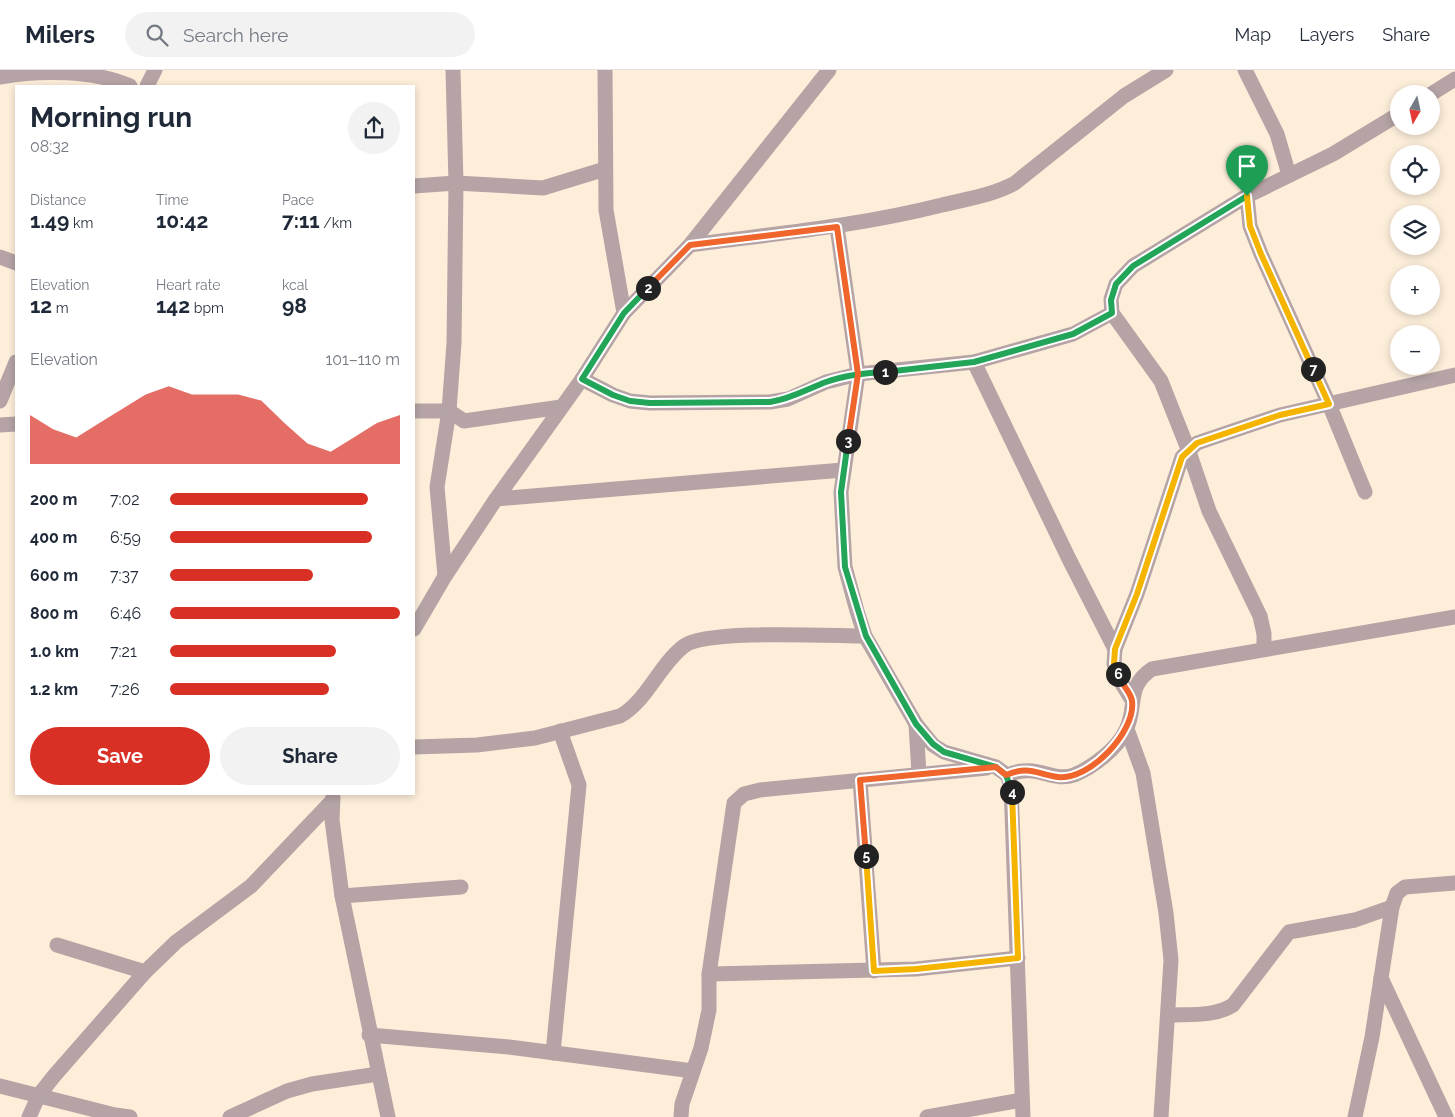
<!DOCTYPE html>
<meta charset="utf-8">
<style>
body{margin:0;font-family:Raleway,sans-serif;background:#f2f2f3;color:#1f2937;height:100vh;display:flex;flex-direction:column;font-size:19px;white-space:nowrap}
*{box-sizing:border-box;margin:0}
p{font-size:16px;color:#747a83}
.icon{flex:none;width:28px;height:28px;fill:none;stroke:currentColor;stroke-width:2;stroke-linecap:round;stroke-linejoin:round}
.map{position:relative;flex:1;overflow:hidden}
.drawer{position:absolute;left:15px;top:15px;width:400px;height:710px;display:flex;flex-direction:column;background:#fff;border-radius:0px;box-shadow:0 2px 8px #0003}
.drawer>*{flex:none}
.needle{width:32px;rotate:189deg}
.controls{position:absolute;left:1390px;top:15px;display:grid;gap:10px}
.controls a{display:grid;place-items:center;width:50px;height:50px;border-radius:50%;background:#fff;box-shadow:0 2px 8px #0003;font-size:25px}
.pin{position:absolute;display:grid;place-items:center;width:42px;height:42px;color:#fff;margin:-51px -21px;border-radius:50% 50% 50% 0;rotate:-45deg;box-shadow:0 0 5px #0007}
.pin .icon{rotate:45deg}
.km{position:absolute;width:25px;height:25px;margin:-12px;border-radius:50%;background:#222;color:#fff;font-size:14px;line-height:25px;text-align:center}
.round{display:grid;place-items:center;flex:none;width:52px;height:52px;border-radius:26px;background:#f2f2f3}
.summary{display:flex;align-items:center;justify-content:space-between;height:85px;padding:0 15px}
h1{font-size:28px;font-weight:700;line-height:38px}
.metrics{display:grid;grid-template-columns:repeat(3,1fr);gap:8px;height:85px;padding:5px 15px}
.metrics div{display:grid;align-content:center}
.metrics b{font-size:21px;font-weight:700}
.metrics small{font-size:14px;font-weight:400}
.metrics p{font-size:14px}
.chart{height:140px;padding:10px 15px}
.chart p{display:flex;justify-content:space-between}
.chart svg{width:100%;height:90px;margin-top:5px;fill:#d93025;opacity:.7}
.action{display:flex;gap:10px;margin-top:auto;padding:10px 15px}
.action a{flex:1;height:58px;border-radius:30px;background:#d93025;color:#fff;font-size:20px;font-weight:700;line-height:58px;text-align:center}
.action a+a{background:#f2f2f3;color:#1f2937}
ul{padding:0 15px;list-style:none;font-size:16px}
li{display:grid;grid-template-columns:80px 60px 1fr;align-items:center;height:38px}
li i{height:12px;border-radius:6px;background:#d93025}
header{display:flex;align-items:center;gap:30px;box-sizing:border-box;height:70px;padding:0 25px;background:#fff;border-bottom:1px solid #e0e1e3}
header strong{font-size:24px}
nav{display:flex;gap:28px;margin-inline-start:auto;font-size:18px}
.search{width:350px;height:45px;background:#f2f2f3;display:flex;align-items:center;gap:12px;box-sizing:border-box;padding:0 18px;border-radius:28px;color:#747a83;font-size:19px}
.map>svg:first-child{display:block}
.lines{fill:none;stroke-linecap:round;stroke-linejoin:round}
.minor{stroke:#b5a3a5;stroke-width:15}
.split-1-casing{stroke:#fff;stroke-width:10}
.split-2-casing{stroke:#fff;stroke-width:10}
.split-3-casing{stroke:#fff;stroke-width:10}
.split-4-casing{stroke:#fff;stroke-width:10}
.split-5-casing{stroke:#fff;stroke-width:10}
.split-6-casing{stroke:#fff;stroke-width:10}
.split-7-casing{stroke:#fff;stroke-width:10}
.split-8-casing{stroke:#fff;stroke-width:10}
.split-1{stroke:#22a559;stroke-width:6}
.split-2{stroke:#22a559;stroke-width:6}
.split-3{stroke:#f0652b;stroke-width:6}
.split-4{stroke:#22a559;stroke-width:6}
.split-5{stroke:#f5b400;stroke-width:6}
.split-6{stroke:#f0652b;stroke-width:6}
.split-7{stroke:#f5b400;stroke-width:6}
.split-8{stroke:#f5b400;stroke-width:6}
</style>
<header>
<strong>Milers</strong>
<div class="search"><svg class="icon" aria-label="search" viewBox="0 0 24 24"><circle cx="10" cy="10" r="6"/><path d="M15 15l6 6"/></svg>Search here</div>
<nav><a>Map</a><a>Layers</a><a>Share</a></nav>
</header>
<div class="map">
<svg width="1455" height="1047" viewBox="0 0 1455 1047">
<rect width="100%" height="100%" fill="#fdeeda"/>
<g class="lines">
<g class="minor">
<path d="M 605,0 L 606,140 L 624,243"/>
<path d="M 1245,0 L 1277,64 L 1289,105"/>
<path d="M 0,7 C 40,0 93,0 130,16"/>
<path d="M 147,16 L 155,0"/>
<path d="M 1431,24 L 1455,9"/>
<path d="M 414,116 L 456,113 L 543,118 L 605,99"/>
<path d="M 1247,126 L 1250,156 L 1261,184 L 1329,334 L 1365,422"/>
<path d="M 837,157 L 858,304 L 841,422 L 845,497 L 857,541 L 865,566 L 916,654 L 933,675 L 944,682 L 996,697 L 1007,705 L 1011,715 L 1023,1047"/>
<path d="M 690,175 C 774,164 859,156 942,135 C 967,129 993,125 1015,113 L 1124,26 L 1166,0"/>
<path d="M 0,187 L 16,193"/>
<path d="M 974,292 L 1069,489 L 1115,579"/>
<path d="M 582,309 L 613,325 L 630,331 L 650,333 L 770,332 L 788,329 L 826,312 L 858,304 L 974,292 L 1073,264 L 1112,243"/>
<path d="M 0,331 L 16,292"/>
<path d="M 414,341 L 449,341 L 464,351 L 561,337"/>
<path d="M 0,355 L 16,354"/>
<path d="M 496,429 L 843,400"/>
<path d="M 445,506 L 437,417 L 449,341 L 454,273 L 456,113 L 453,0"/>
<path d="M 414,559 L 445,506 L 496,429 L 582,309 L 624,243 L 690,175 L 829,0"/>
<path d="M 1264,579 L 1264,564 L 1260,546 L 1209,441 L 1188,379 L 1161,311 L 1112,243 L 1111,229 L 1116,214 L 1133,196 L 1247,126 L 1333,84 L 1399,44"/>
<path d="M 1132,630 L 1119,609 L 1114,594 L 1115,579 L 1137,524 L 1182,387 L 1197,373 L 1280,345 L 1455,305"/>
<path d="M 916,654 L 919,704"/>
<path d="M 1127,659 L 1143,703 L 1166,843 L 1171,890 L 1161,1047"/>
<path d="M 414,677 L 477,675 L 535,668 L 620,646 C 647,631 659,595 684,576 C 706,559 832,566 865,566"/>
<path d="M 1007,705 C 1037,692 1052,713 1074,705 C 1093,697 1117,679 1126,660 C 1138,636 1125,617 1152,599 L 1455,547"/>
<path d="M 860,710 L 874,901"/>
<path d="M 333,727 L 332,750 L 342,826 L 388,1047"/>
<path d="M 342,826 L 461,817"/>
<path d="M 57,875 L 145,902"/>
<path d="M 709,904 L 916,899 L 1018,888"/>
<path d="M 1381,908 L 1446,1047"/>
<path d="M 1168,945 C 1189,944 1215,947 1233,935 L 1289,862 L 1355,850 L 1392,837"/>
<path d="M 369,965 L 509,977 L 693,1001"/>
<path d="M 553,983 L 579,715 L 560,661"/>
<path d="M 0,1016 L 115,1045 L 130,1047"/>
<path d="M 29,1047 L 39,1025 L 54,1006 L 145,902 L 176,872 L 251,816 L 332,731"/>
<path d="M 230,1047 L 287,1021 L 312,1014 L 378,1004"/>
<path d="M 681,1047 L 682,1034 L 701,978 L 709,940 L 709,904 L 734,733 L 744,724 L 760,720 L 987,698"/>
<path d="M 927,1047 L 1022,1030"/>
<path d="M 1355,1047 L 1372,967 L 1392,837 L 1397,823 L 1405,817 L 1455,813"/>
</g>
</g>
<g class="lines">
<defs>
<path id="split-1" d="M 885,302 L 974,292 L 1073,264 L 1112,243 L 1111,230 L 1116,214 L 1133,196 L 1247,126"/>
<path id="split-2" d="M 648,218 L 624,243 L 582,309 L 613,325 L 630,331 L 650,333 L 770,332 C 791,329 807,319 826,312 C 845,305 865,303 885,302"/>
<path id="split-3" d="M 648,218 L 690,175 L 837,157 L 858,304 L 848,371"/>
<path id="split-4" d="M 848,371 L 841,422 L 845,497 L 866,566 L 916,654 L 933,674 L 944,682 L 996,697 L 1006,705 L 1012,722"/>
<path id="split-5" d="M 866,786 L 874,901 L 916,899 L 1018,888 L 1012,722"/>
<path id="split-6" d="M 866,786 L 860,710 L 996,697 L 1006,705 C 1030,695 1036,704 1058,707 C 1089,711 1136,662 1132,631 C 1131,622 1120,613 1118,604"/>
<path id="split-7" d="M 1118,604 L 1114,594 L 1115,579 L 1137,524 L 1182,387 L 1197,373 L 1280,345 L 1329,334 L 1313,299"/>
<path id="split-8" d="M 1247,126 L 1250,156 L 1261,184 L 1313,299"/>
</defs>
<use href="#split-1" class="split-1-casing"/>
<use href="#split-2" class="split-2-casing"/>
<use href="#split-3" class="split-3-casing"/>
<use href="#split-4" class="split-4-casing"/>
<use href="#split-5" class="split-5-casing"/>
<use href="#split-6" class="split-6-casing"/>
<use href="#split-7" class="split-7-casing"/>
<use href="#split-8" class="split-8-casing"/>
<use href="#split-1" class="split-1"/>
<use href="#split-2" class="split-2"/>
<use href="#split-3" class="split-3"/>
<use href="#split-4" class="split-4"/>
<use href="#split-5" class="split-5"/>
<use href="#split-6" class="split-6"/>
<use href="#split-7" class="split-7"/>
<use href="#split-8" class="split-8"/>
</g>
</svg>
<div class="controls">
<a><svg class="needle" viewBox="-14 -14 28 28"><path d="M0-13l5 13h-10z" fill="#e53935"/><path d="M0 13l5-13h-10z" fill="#747a83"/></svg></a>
<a><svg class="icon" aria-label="locate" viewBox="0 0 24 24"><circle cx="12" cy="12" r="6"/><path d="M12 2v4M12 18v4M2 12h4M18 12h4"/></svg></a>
<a><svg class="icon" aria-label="layers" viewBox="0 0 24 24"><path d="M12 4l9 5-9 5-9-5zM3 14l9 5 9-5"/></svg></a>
<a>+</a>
<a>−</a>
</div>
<div class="pin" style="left:1247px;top:126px;background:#1e9e55"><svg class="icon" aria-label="arrive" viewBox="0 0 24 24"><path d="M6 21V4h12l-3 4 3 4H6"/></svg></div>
<b class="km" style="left:885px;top:302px">1</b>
<b class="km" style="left:648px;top:218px">2</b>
<b class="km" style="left:848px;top:371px">3</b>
<b class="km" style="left:1012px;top:722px">4</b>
<b class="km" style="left:866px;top:786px">5</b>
<b class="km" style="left:1118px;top:604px">6</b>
<b class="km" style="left:1313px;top:299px">7</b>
<section class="drawer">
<div class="summary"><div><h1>Morning run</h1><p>08:32</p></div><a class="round"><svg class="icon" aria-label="share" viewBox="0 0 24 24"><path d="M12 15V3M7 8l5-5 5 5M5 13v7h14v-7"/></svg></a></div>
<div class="metrics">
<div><p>Distance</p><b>1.49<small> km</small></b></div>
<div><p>Time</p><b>10:42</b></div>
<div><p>Pace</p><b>7:11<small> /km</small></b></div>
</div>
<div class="metrics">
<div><p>Elevation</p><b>12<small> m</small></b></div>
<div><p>Heart rate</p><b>142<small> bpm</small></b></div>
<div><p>kcal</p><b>98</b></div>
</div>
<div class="chart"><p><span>Elevation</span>101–110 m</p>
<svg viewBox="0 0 160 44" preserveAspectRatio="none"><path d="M0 44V20L10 27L20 31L30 24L40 17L50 10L60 6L70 10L80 10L90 10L100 13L110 24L120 34L130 38L140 31L150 24L160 20V44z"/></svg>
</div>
<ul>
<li><b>200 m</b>7:02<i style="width:86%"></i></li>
<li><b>400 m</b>6:59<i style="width:88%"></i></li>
<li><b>600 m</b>7:37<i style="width:62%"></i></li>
<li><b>800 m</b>6:46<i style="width:100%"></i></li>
<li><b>1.0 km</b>7:21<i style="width:72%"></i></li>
<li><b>1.2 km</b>7:26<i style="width:69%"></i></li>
</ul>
<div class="action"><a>Save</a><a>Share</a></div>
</section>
</div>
